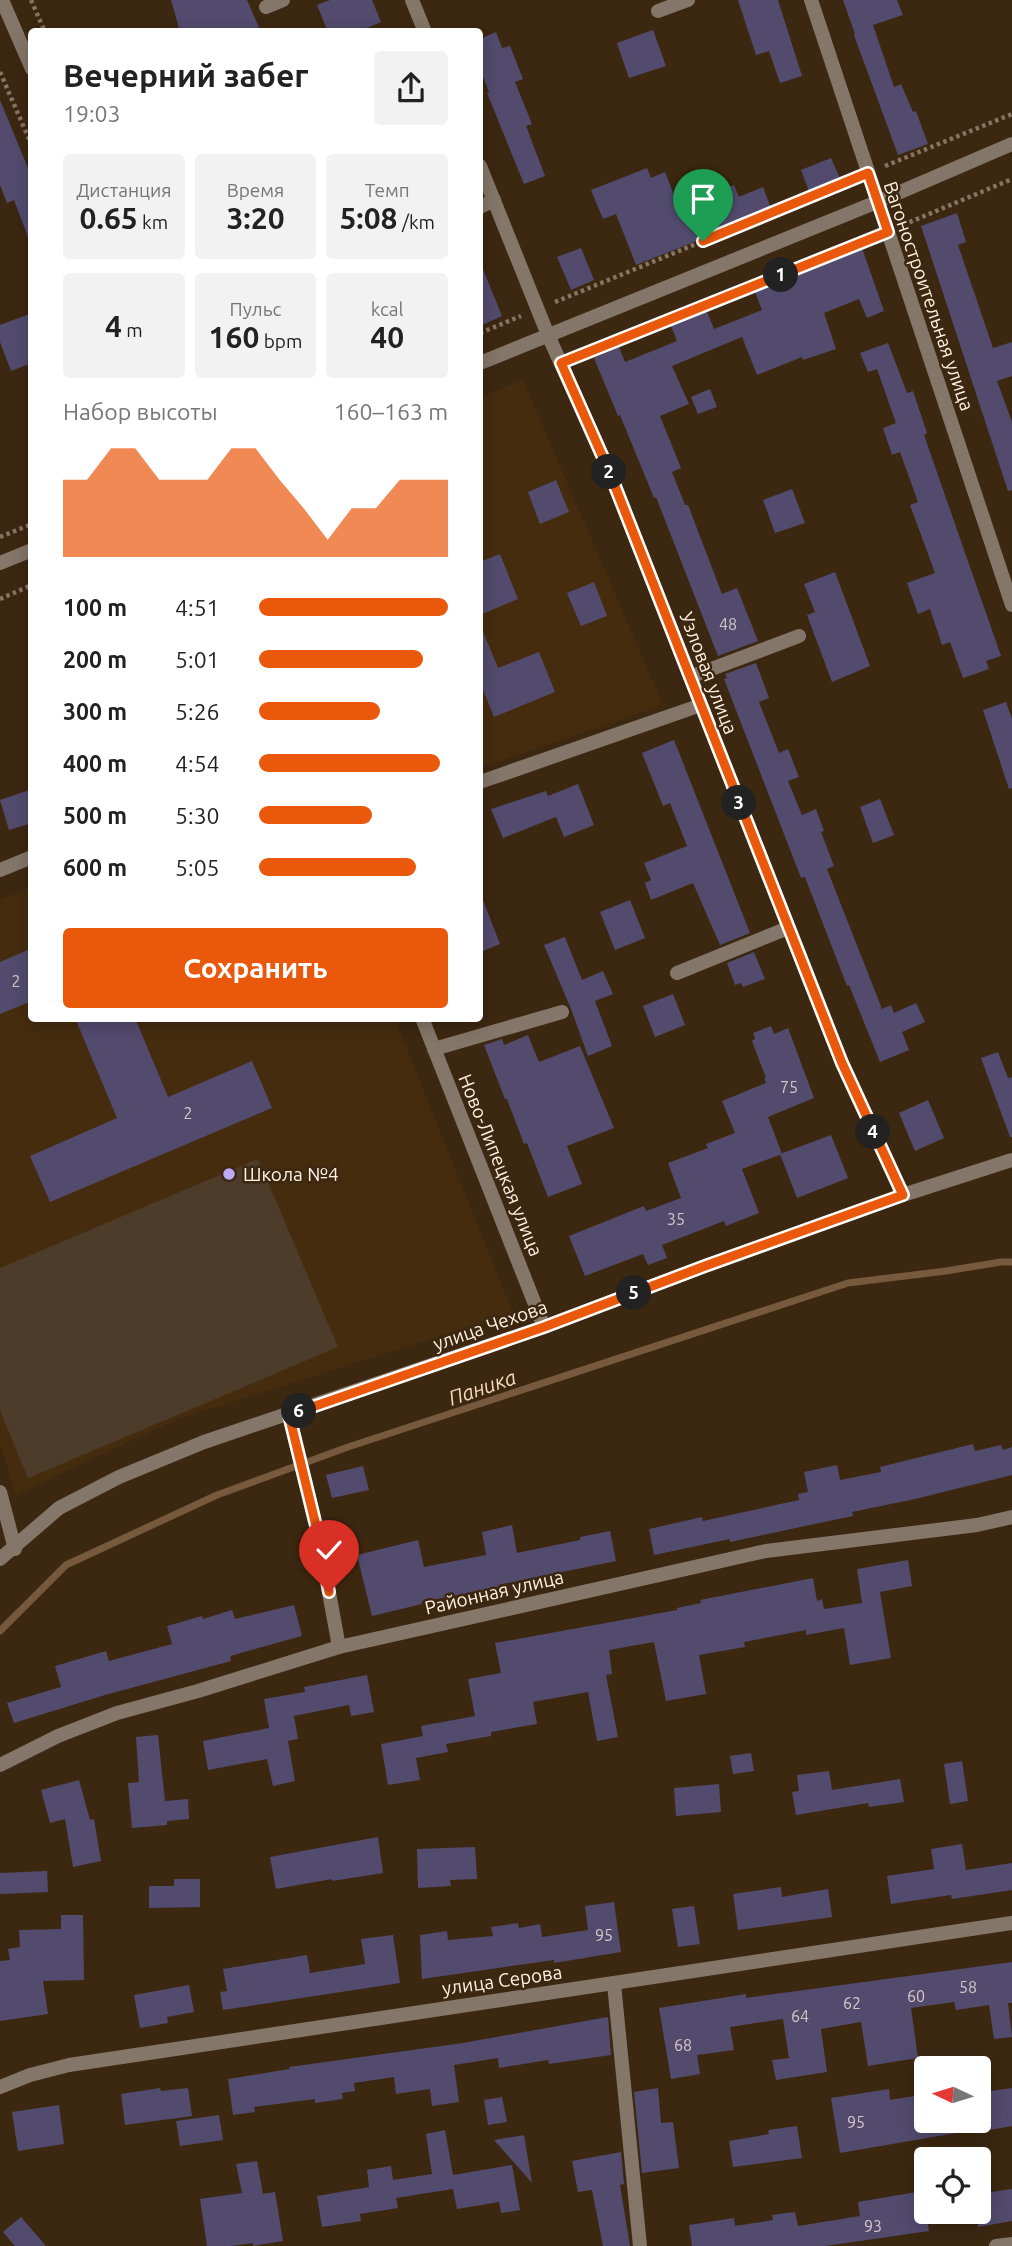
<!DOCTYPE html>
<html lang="ru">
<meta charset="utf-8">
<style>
body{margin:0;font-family:Ubuntu,sans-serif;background:#f2f2f2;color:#222;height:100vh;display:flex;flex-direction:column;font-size:26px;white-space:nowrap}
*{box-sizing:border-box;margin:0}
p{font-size:23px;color:#767676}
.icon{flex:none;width:38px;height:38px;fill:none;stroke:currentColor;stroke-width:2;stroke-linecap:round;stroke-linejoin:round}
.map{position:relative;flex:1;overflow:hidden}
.side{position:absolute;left:28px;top:28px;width:455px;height:994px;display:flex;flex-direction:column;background:#fff;border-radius:7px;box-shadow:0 4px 18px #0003}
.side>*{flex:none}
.needle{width:46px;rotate:274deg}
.tools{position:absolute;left:914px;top:2056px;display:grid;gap:14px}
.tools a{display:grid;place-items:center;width:77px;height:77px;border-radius:7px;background:#fff;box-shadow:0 4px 18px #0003;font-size:35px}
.pin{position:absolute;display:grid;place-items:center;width:60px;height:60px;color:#fff;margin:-72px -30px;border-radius:50% 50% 50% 0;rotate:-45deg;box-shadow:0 0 7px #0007}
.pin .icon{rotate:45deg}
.km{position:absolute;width:35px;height:35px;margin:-18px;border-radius:50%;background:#222;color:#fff;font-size:19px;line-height:35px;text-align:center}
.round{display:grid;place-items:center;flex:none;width:74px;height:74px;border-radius:7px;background:#f2f2f2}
.headline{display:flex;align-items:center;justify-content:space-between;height:119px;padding:0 35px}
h1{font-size:32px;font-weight:700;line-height:52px}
.figures{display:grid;grid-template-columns:repeat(3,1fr);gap:10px;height:119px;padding:7px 35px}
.figures div{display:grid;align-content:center;border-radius:7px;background:#f2f2f2;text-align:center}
.figures b{font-size:30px;font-weight:700}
.figures small{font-size:19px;font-weight:400}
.figures p{font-size:19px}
.chart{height:196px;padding:14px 35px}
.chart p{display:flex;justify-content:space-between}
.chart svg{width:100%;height:126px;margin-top:7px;fill:#ea580c;opacity:.7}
.action{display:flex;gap:14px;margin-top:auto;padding:14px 35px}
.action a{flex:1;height:80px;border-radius:7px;background:#ea580c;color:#fff;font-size:28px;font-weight:700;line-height:80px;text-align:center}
ul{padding:0 35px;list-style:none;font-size:23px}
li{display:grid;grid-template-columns:112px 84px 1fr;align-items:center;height:52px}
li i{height:18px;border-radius:9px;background:#ea580c}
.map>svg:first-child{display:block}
.built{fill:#462c0f}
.green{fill:#4e3c2a}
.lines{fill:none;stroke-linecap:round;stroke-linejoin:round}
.stream{stroke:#775a3d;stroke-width:7}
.building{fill:#534b6e}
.path{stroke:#877461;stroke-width:4.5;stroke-dasharray:3.5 3.5;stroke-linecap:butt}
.lane{stroke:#847669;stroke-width:14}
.street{stroke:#847669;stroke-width:14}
.route-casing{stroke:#fff;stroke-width:14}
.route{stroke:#ea580c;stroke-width:9}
.poi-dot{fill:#bbaaf6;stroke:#3c2711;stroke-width:2.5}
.labels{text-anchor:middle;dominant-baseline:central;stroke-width:5;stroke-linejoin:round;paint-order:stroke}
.number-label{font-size:16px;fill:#d4c8c6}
.street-label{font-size:19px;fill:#fff1e3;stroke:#3c2711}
.poi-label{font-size:19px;fill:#fff1e3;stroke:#3c2711;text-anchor:start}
.water-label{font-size:21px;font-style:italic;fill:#f8d9bb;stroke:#3c2711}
</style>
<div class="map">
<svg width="1012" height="2246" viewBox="0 0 1012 2246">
<rect width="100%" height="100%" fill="#3c2711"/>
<g class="built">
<path d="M 523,380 L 663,705 L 480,768 L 480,397 Z"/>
<path d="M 31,887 L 32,1018 L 395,1019 L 513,1313 L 178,1419 L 16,1495 L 0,1444 L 0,900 Z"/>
</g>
<path class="green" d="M 258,1159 L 338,1347 L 28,1478 L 0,1410 L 0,1268 Z"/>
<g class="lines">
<path class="stream" d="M 0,1631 L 66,1565 L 217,1495 L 348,1447 L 848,1283 L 946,1271 L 1001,1262 L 1012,1262"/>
</g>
<g class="building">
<path d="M 171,0 L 247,0 L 261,32 L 180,32 Z"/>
<path d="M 330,0 L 372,0 L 381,22 L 357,32 L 328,32 L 317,5 Z"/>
<path d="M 738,0 L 778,0 L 802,76 L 780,83 L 769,51 L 756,55 Z"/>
<path d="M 843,0 L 897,0 L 903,15 L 873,25 L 894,87 L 901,84 L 913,112 L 916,111 L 928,144 L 898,155 L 854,35 L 855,34 Z"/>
<path d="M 653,30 L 666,66 L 629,78 L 617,43 Z"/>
<path d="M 496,32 L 502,48 L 510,46 L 523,79 L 515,82 L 532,124 L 526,126 L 545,176 L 524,184 L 487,93 L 489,92 L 480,69 L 480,39 Z"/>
<path d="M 0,100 L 32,178 L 32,242 L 30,242 L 14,200 L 7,203 L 0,185 Z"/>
<path d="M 831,158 L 841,181 L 810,194 L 801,170 Z"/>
<path d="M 647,168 L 651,178 L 665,172 L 679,208 L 734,185 L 739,197 L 763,187 L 772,211 L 636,265 L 616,214 L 603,219 L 591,190 Z"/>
<path d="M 957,213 L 966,242 L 958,245 L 993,348 L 1012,342 L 1012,376 L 997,381 L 1012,422 L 1012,490 L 1008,491 L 921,226 Z"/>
<path d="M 581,248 L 594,280 L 571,290 L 557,257 Z"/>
<path d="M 862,248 L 884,311 L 867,318 L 859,299 L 824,313 L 836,349 L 803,360 L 802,357 L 757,375 L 742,337 L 672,366 L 689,404 L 660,416 L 681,468 L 672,472 L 685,505 L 688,505 L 722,594 L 737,588 L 758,641 L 718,656 L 656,497 L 654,498 L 620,415 L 618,416 L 594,358 L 619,347 L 625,362 L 677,341 L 671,326 L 707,312 L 714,329 L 762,310 L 755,292 Z"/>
<path d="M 480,262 L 502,316 L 480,326 Z"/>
<path d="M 32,313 L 32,363 L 11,371 L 0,342 L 0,325 Z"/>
<path d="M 888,343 L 907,393 L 913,391 L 927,433 L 924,435 L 1001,656 L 986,661 L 989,669 L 963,678 L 950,642 L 942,645 L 930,609 L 918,614 L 907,583 L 935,573 L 910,505 L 918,502 L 900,452 L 892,455 L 883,428 L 896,423 L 877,369 L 868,372 L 860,353 Z"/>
<path d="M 710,389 L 717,407 L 698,414 L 691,397 Z"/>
<path d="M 556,480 L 569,512 L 540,524 L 528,492 Z"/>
<path d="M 792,489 L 805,523 L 775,533 L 763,500 Z"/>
<path d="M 500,554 L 518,599 L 480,615 L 480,562 Z"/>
<path d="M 835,572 L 870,666 L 832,682 L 807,615 L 815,612 L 804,584 Z"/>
<path d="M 594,582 L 607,616 L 581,626 L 567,593 Z"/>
<path d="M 480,624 L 498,668 L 539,652 L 555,692 L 494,717 L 480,682 Z"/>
<path d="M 756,663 L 769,698 L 759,702 L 779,753 L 788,749 L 799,777 L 788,781 L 802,815 L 816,809 L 824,831 L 821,832 L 834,866 L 827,869 L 882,1009 L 891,1005 L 894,1013 L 916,1003 L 925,1022 L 902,1032 L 909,1050 L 880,1062 L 849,985 L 847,986 L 805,877 L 801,878 L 724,679 L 727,678 L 725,674 Z"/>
<path d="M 1006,702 L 1012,719 L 1012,788 L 1009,789 L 983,710 Z"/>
<path d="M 674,740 L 750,933 L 720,945 L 693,883 L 651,900 L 645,883 L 651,880 L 644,863 L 687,846 L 670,803 L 663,806 L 642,753 Z"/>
<path d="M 578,784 L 594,825 L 564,837 L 556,817 L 503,838 L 491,809 L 546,791 L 548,796 Z"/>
<path d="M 32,789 L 32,823 L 9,830 L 0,800 Z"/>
<path d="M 880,799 L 894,835 L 873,843 L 860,807 Z"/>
<path d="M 480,895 L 481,895 L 500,944 L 480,952 Z"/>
<path d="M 630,900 L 645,938 L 615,950 L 600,912 Z"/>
<path d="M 565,937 L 582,980 L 603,971 L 613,994 L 595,1001 L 612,1046 L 588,1056 L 571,1009 L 544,945 Z"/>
<path d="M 32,948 L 32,1001 L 0,1014 L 0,962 Z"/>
<path d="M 754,952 L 765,979 L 743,987 L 741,983 L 735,985 L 727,963 Z"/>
<path d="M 673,994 L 685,1025 L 655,1037 L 643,1006 Z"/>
<path d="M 75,1018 L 135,1018 L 168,1097 L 252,1061 L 272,1108 L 50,1202 L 30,1156 L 117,1118 Z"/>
<path d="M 771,1026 L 774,1034 L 788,1028 L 814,1098 L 768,1117 L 782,1154 L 742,1169 L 759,1213 L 726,1226 L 724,1221 L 662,1245 L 667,1258 L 648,1265 L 643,1254 L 585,1276 L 569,1236 L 644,1206 L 646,1211 L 681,1198 L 668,1163 L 708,1148 L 706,1144 L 735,1133 L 722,1101 L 766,1083 L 764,1078 L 766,1078 L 752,1041 L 755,1039 L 753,1033 Z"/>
<path d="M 528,1035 L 539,1062 L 580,1046 L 614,1128 L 567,1146 L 582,1184 L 548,1197 L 527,1143 L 524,1144 L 507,1099 L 505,1099 L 484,1045 L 502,1039 L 504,1045 Z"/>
<path d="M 998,1052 L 1008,1078 L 1012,1077 L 1012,1137 L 1010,1137 L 981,1058 Z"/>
<path d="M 928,1100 L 944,1138 L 915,1151 L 899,1113 Z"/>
<path d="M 831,1135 L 848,1178 L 797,1198 L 780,1154 Z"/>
<path d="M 973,1444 L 975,1451 L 1001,1445 L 1003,1450 L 1012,1447 L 1012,1475 L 915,1499 L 852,1512 L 853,1516 L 805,1526 L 730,1542 L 730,1539 L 654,1555 L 649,1529 L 702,1517 L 703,1521 L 799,1500 L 798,1494 L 808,1492 L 804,1472 L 837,1465 L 840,1480 L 881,1472 L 880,1467 Z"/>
<path d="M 363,1466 L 369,1490 L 332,1498 L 326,1475 Z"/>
<path d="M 512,1525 L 517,1553 L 580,1540 L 580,1537 L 610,1531 L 616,1561 L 498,1585 L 499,1587 L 421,1602 L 422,1604 L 372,1616 L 357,1555 L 418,1540 L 424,1567 L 486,1555 L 482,1532 Z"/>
<path d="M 908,1560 L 912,1586 L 880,1592 L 891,1658 L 850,1665 L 844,1628 L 806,1635 L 806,1630 L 744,1642 L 745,1647 L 699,1655 L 706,1694 L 666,1701 L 654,1642 L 609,1650 L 612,1674 L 606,1675 L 618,1737 L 597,1741 L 588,1692 L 533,1702 L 537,1724 L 491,1732 L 491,1736 L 446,1744 L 448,1752 L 416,1758 L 420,1780 L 388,1785 L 381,1744 L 423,1736 L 421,1726 L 475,1716 L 468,1679 L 501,1673 L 495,1643 L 677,1610 L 677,1608 L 701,1603 L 700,1600 L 813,1578 L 817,1601 L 822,1599 L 824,1609 L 862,1603 L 857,1569 Z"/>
<path d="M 294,1605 L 302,1636 L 230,1656 L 231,1661 L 105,1695 L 14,1723 L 7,1703 L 61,1687 L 55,1666 L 106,1651 L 109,1661 L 172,1644 L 167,1626 L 202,1616 L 203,1619 L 232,1610 L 235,1619 Z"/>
<path d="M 367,1675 L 374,1712 L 351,1716 L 349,1705 L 294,1716 L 298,1739 L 288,1741 L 295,1781 L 273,1786 L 267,1759 L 208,1770 L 203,1741 L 269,1728 L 264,1699 L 305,1692 L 304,1687 Z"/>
<path d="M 158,1735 L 165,1801 L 188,1799 L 189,1819 L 167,1821 L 167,1825 L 132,1828 L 128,1783 L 139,1782 L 136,1737 Z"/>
<path d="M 751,1753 L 754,1771 L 733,1774 L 730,1756 Z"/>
<path d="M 962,1761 L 968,1801 L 950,1804 L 944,1764 Z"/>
<path d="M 829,1771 L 832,1790 L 900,1779 L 904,1802 L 869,1807 L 868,1803 L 796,1815 L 792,1792 L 799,1791 L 797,1775 Z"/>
<path d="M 79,1780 L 90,1820 L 94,1819 L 101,1861 L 73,1867 L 65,1819 L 50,1823 L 41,1790 Z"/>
<path d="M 719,1784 L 721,1812 L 676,1816 L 674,1788 Z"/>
<path d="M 378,1837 L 383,1873 L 332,1881 L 332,1879 L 276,1889 L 270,1857 Z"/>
<path d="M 962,1844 L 966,1870 L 1012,1863 L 1012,1890 L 952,1899 L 951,1895 L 891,1904 L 887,1876 L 934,1869 L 931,1849 Z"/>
<path d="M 475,1847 L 477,1879 L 450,1880 L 451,1886 L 418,1888 L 417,1849 Z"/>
<path d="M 47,1871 L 48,1892 L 0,1894 L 0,1873 Z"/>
<path d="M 174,1879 L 200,1879 L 200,1907 L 149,1908 L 149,1886 L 174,1886 Z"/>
<path d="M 781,1887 L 782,1897 L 828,1889 L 832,1917 L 738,1930 L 733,1894 Z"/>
<path d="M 614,1902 L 621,1952 L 554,1963 L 554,1960 L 422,1979 L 420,1935 L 447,1931 L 448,1940 L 493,1936 L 491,1927 L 518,1923 L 519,1928 L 540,1924 L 542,1937 L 588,1930 L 585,1906 Z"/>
<path d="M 694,1906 L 700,1944 L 678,1947 L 672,1909 Z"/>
<path d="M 61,1915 L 83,1915 L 84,1980 L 43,1981 L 48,2014 L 0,2021 L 0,1961 L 10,1960 L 8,1949 L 20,1947 L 19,1930 L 61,1929 Z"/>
<path d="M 393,1935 L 400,1983 L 223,2010 L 220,1992 L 227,1991 L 223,1969 L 307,1955 L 310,1973 L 365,1964 L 361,1939 Z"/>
<path d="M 1012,1962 L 1012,2003 L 1008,2003 L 1012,2037 L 994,2039 L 989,2005 L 956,2010 L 954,2002 L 911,2008 L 918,2058 L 868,2066 L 861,2022 L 821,2029 L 827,2072 L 776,2080 L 772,2060 L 789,2058 L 783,2019 L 730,2027 L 734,2050 L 697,2055 L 700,2074 L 671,2079 L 659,2008 L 746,1994 L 746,1998 Z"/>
<path d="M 189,1985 L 194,2012 L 167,2017 L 168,2023 L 140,2028 L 134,1995 Z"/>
<path d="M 608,2017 L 611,2055 L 549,2064 L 548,2060 L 499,2068 L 498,2058 L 454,2065 L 459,2102 L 432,2106 L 430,2089 L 396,2094 L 394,2077 L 354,2083 L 355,2091 L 342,2093 L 343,2099 L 315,2103 L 315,2099 L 254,2107 L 255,2112 L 233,2115 L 228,2079 L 290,2069 L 289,2067 L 463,2043 Z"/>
<path d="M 160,2088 L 161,2091 L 188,2088 L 192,2116 L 125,2125 L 121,2094 Z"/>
<path d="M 658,2088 L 661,2123 L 673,2122 L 679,2168 L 642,2173 L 634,2092 Z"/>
<path d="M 1012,2088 L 1012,2126 L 990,2130 L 984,2092 Z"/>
<path d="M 889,2089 L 890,2100 L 926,2094 L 926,2121 L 961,2121 L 962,2132 L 840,2153 L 831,2098 Z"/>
<path d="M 502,2097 L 507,2122 L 488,2125 L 484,2100 Z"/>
<path d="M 59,2105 L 64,2144 L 18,2151 L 12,2112 Z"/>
<path d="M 219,2115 L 223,2140 L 180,2146 L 176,2121 Z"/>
<path d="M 797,2126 L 802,2158 L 733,2167 L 729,2141 L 769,2134 L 768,2130 Z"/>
<path d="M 445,2130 L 453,2175 L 512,2165 L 520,2210 L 501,2213 L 499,2202 L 457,2209 L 453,2189 L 396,2198 L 398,2208 L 360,2214 L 361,2221 L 322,2227 L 317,2196 L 369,2187 L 367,2170 L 391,2166 L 393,2180 L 432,2174 L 426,2134 Z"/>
<path d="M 524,2135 L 532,2183 L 494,2140 Z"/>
<path d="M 621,2152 L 624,2184 L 620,2185 L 630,2246 L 603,2246 L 592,2190 L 578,2192 L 572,2161 Z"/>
<path d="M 257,2161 L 263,2194 L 275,2192 L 283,2241 L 253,2246 L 253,2243 L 231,2246 L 207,2246 L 200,2199 L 242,2193 L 236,2164 Z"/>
<path d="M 1012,2189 L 1012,2221 L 978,2227 L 978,2194 Z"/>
<path d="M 922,2191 L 929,2231 L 825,2246 L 692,2246 L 689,2225 L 734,2218 L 735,2226 L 773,2220 L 772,2215 L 795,2212 L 798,2226 L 860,2216 L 858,2202 Z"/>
<path d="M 21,2217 L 46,2246 L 15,2246 L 3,2232 Z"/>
</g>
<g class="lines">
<g class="path">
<path d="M 31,0 L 45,32"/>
<path d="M 0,72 L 32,146"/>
<path d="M 885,166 L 1012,114"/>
<path d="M 903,225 L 1012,179"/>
<path d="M 555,302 L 854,179"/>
<path d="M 480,333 L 521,316"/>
<path d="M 575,358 L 872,238"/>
<path d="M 0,537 L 32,524"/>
<path d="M 0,599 L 32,585"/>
</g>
<g class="lane">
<path d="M 266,7 L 283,0"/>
<path d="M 658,11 L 688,0"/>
<path d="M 480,207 L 494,200"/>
<path d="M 690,677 L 799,636"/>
<path d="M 480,782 L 701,705"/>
<path d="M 677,973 L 788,928"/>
<path d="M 434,1049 L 562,1012"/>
</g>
<g class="street">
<path d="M 2,0 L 32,69"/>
<path d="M 412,0 L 425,32"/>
<path d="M 811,0 L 1012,605"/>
<path d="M 480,166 L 548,335 L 609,471 L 842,1063 L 903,1195"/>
<path d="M 480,363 L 877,202 L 1012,144"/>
<path d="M 0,563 L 32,550"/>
<path d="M 0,870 L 32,857"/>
<path d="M 422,1018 L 544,1327"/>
<path d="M 289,1415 L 319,1538 L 339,1647"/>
<path d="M 0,1492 L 15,1549"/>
<path d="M 0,1559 L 59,1508 L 119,1477 L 204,1442 L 544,1327 L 705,1266 L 903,1195 L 1012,1160"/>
<path d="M 0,1765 L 58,1736 L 117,1713 L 198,1691 L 339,1647 L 766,1551 L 977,1525 L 1012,1517"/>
<path d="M 614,1984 L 640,2246"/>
<path d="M 0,2087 L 30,2075 L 69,2065 L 1012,1923"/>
<path d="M 996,2246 L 1012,2244"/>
</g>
</g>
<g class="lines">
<defs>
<path id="route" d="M 329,1592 L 319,1538 L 289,1415 L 544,1327 L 705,1266 L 903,1195 L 842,1063 L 609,471 L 561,363 L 888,232 L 868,173 L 703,241"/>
</defs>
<use href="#route" class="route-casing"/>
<use href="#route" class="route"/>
</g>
<circle class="poi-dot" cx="229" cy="1174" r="7"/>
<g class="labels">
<g class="number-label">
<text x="728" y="624">48</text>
<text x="16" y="981">2</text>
<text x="789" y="1087">75</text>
<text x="188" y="1113">2</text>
<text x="676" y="1219">35</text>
<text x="604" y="1935">95</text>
<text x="968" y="1987">58</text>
<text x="916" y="1996">60</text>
<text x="852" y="2003">62</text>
<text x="800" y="2016">64</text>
<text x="683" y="2045">68</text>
<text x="856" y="2122">95</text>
<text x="873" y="2226">93</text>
</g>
<g class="street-label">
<text transform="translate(929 296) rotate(71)">Вагоностроительная улица</text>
<text transform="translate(709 673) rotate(69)">Узловая улица</text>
<text transform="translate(501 1165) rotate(68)">Ново-Липецкая улица</text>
<text transform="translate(490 1325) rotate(-19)">улица Чехова</text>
<text transform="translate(494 1592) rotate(-13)">Районная улица</text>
<text transform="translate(502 1980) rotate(-8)">улица Серова</text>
</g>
<g class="poi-label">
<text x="243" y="1174">Школа №4</text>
</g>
<g class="water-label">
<text transform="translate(482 1387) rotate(-19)">Паника</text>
</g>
</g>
</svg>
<div class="tools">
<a><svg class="needle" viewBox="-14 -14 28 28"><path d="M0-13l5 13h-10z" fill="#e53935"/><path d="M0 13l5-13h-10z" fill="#767676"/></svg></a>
<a><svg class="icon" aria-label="locate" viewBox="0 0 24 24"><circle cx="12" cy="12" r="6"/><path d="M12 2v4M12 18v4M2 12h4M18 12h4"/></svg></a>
</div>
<div class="pin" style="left:703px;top:241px;background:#1e9e55"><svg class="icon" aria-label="arrive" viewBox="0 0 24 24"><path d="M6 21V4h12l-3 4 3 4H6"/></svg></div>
<div class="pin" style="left:329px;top:1592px;background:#d93025"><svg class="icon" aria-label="check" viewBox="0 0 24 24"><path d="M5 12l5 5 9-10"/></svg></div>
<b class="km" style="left:781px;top:275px">1</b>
<b class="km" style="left:609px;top:472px">2</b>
<b class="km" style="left:739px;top:803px">3</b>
<b class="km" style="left:873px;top:1132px">4</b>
<b class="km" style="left:634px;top:1293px">5</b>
<b class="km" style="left:299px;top:1411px">6</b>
<section class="side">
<div class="headline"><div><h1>Вечерний забег</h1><p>19:03</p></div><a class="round"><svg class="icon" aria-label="share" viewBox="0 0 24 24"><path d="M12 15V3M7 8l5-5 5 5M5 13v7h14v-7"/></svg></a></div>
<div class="figures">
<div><p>Дистанция</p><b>0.65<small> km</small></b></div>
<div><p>Время</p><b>3:20</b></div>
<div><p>Темп</p><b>5:08<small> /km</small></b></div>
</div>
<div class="figures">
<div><b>4<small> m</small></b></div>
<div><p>Пульс</p><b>160<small> bpm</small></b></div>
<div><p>kcal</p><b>40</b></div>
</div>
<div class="chart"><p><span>Набор высоты</span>160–163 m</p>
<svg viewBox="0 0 160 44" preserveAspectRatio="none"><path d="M0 44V17L10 17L20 6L30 6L40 17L50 17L60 17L70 6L80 6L90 17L100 27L110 38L120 27L130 27L140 17L150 17L160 17V44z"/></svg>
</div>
<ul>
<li><b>100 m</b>4:51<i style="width:100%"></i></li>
<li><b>200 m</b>5:01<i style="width:87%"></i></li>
<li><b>300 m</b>5:26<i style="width:64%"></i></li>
<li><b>400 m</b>4:54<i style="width:96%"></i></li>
<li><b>500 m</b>5:30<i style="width:60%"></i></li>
<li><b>600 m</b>5:05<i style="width:83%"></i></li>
</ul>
<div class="action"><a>Сохранить</a></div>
</section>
</div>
